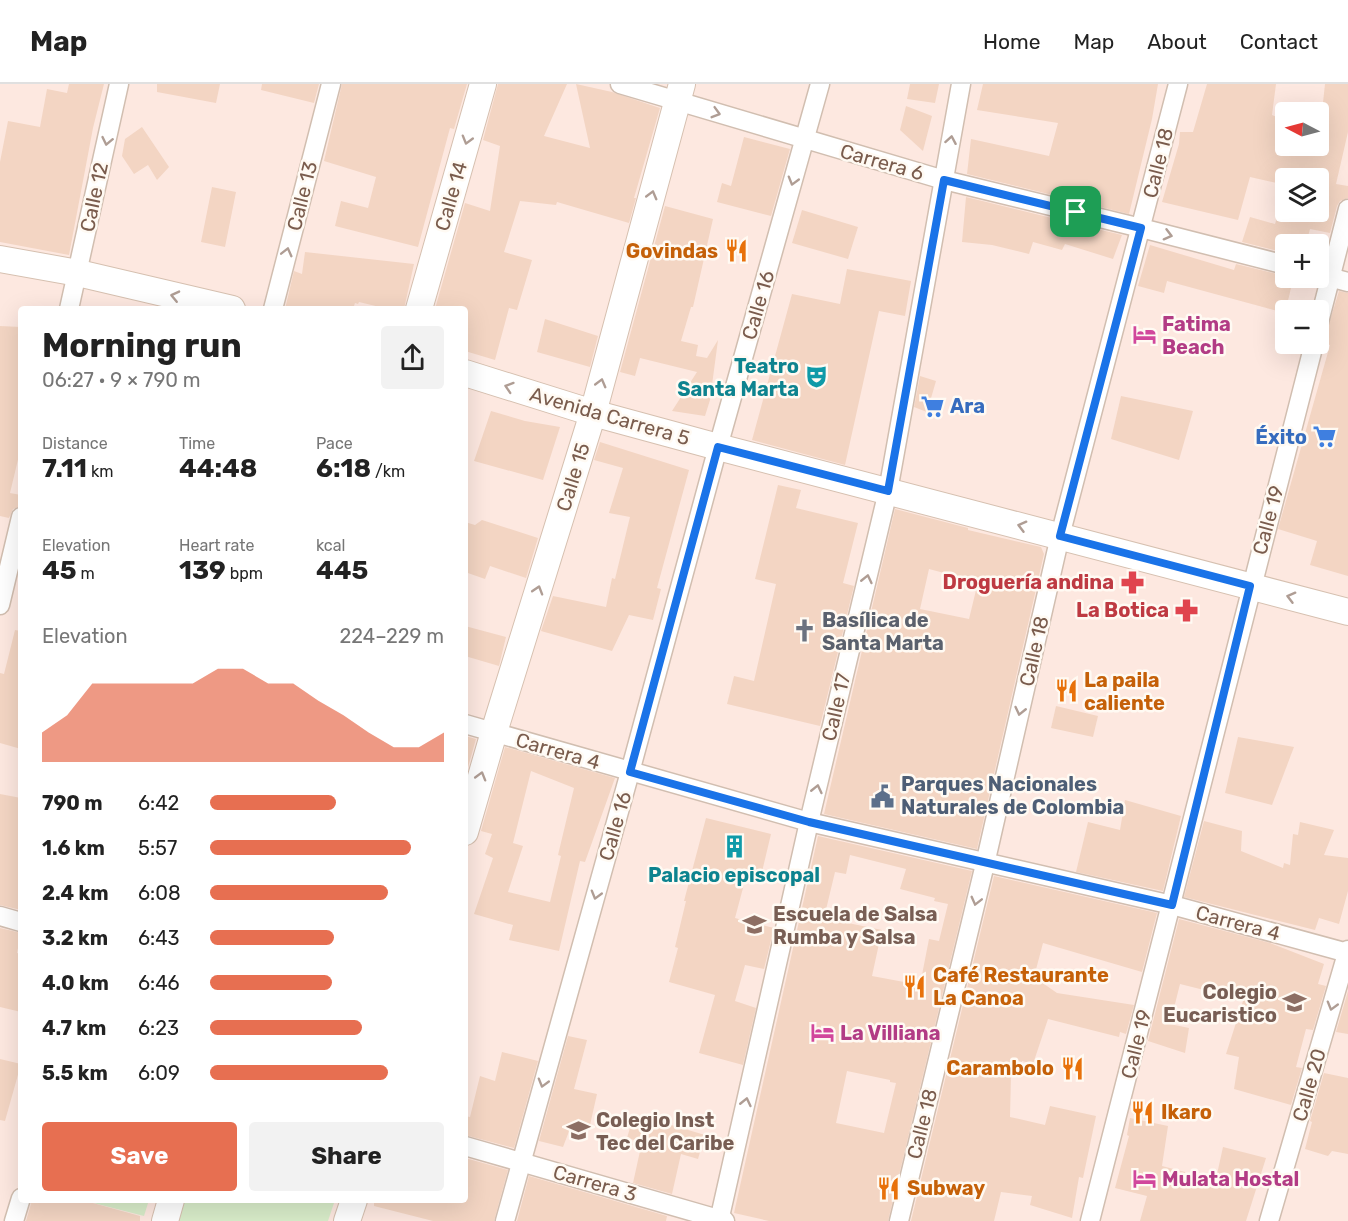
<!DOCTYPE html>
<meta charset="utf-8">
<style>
body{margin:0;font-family:Rubik,sans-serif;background:#f2f2f2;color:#222;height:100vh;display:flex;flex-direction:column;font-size:22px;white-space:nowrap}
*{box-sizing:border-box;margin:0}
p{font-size:20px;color:#767676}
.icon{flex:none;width:33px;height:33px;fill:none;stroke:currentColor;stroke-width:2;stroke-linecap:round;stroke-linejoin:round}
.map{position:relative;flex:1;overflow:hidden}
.panel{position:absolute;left:18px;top:222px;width:450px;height:897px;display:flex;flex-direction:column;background:#fff;border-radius:6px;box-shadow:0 6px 24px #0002}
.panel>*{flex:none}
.needle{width:39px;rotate:276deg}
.tools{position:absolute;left:1275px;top:18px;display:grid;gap:12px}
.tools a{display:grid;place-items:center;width:54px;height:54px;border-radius:6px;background:#fff;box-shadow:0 6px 24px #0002;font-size:30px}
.pin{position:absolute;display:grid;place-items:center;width:51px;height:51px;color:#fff;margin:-26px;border-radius:12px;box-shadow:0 3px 9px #0006}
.round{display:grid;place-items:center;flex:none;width:63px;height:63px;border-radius:6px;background:#f2f2f2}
.summary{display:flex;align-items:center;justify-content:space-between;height:102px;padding:0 24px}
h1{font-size:33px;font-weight:700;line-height:45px}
.stats{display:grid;grid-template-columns:repeat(3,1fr);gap:9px;height:102px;padding:6px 24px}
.stats div{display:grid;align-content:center}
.stats b{font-size:26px;font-weight:700}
.stats small{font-size:16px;font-weight:400}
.stats p{font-size:16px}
.chart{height:168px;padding:12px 24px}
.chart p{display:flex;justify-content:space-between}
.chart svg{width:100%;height:108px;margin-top:6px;fill:#e76f51;opacity:.7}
.action{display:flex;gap:12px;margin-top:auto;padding:12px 24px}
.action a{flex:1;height:69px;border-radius:6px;background:#e76f51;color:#fff;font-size:24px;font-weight:700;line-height:69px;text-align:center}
.action a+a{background:#f2f2f2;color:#222}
ul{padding:0 24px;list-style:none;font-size:20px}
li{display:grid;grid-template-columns:96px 72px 1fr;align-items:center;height:45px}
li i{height:15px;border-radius:8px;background:#e76f51}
header{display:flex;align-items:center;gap:36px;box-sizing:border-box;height:84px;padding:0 30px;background:#fff;border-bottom:2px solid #e0e0e0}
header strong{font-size:28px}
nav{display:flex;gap:33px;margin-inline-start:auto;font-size:21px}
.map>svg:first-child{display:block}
.commercial{fill:#fde8e0;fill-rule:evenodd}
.green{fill:#d8ecc9}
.building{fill:#f3d5c3;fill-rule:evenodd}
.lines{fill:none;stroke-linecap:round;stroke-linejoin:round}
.street-casing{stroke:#d1beb0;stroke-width:21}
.secondary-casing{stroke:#d6c0b0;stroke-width:28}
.street{stroke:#fff;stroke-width:18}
.secondary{stroke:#fff;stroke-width:26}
.oneway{stroke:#af9d94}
.route-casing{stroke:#fff;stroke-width:12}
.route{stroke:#1a73e8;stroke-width:8}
.labels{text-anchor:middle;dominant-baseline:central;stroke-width:5;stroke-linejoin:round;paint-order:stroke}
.street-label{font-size:20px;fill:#7a5c4d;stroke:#fffaf3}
.food-label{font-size:20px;font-weight:bold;fill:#c56008;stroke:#fffaf3;text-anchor:start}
.hotel-label{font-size:20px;font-weight:bold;fill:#b23c85;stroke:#fffaf3;text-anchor:start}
.culture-label{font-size:20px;font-weight:bold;fill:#0d838f;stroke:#fffaf3;text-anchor:end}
.shop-label{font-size:20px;font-weight:bold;fill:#366cbe;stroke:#fffaf3;text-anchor:start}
.health-label{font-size:20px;font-weight:bold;fill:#be3a42;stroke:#fffaf3;text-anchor:end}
.worship-label{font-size:20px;font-weight:bold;fill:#5b616d;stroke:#fffaf3;text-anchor:start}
.service-label{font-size:20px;font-weight:bold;fill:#4e5e75;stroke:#fffaf3;text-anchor:start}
.education-label{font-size:20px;font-weight:bold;fill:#785e54;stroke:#fffaf3;text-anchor:start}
</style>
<header>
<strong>Map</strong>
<nav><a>Home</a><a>Map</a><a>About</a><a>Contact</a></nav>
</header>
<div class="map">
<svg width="1348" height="1137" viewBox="0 0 1348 1137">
<rect width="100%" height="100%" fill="#fdf6ec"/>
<path class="commercial" d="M 0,0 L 1348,0 L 1348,1137 L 0,1137 ZM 1286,28 L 1318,28 L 1318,62 L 1286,62 ZM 1286,94 L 1318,94 L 1318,128 L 1286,128 ZM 1286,160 L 1318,160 L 1318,194 L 1286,194 ZM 21,225 L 465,225 L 465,1116 L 21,1116 ZM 1286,226 L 1318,226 L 1318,260 L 1286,260 Z"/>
<g class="green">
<path d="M 82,1116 L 149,1116 L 144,1132 Z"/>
<path d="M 178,1116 L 335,1116 L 328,1137 L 171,1137 Z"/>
</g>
<g class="building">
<path d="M 69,0 L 104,0 L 93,44 L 69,171 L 0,158 L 0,78 L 8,37 L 40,43 L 47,5 L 67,9 Z"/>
<path d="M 157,0 L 220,0 L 216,19 L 157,8 Z"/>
<path d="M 262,0 L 319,0 L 314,19 L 261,6 Z"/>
<path d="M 342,0 L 467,0 L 454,45 L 450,44 L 418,163 L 335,142 L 341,117 L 368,124 L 376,93 L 324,77 Z"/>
<path d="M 498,0 L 567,0 L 544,52 L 590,64 L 576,0 L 612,8 L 660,24 L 634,114 L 636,114 L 629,139 L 557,118 L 556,121 L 520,117 L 504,168 L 532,176 L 517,226 L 509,224 L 495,276 L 465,267 L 465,225 L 435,225 L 465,119 L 490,127 L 500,62 L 483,56 Z"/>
<path d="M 910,0 L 939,0 L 935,19 L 907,15 Z"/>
<path d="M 983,0 L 1158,0 L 1152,35 L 1129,130 L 967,90 L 971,55 L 1049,72 L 1058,39 L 977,26 Z"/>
<path d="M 1207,0 L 1276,0 L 1272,31 L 1286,37 L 1286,62 L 1318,62 L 1318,46 L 1320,46 L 1325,0 L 1348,0 L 1348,48 L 1336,100 L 1348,102 L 1348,114 L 1340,117 L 1337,122 L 1330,149 L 1310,145 L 1306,160 L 1286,160 L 1286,169 L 1242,158 L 1250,133 L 1275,140 L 1279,128 L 1318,128 L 1318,94 L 1286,94 L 1286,101 L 1250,93 L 1238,136 L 1162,118 L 1179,60 L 1180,48 L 1193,48 Z"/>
<path d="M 906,22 L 932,32 L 923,67 L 900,46 Z"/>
<path d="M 142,43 L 169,83 L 157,96 L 148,81 L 134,90 L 122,72 L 125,55 Z"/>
<path d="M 744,53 L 790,65 L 771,132 L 717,118 L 722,99 L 731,102 Z"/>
<path d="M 212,103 L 236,108 L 225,163 L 201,158 Z"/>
<path d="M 966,113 L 1122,151 L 1113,175 L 1065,160 L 1062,166 L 1033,158 L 1029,170 L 992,161 L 962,158 Z"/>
<path d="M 665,122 L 713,135 L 693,223 L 691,223 L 681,257 L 698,261 L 696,272 L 707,274 L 718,256 L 710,316 L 705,332 L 672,327 L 697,288 L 640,274 L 635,292 L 620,288 Z"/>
<path d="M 802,126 L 858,143 L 848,175 L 792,159 Z"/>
<path d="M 1150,161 L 1234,186 L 1236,180 L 1286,192 L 1286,198 L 1292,200 L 1285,229 L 1167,197 L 1164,209 L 1138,202 Z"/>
<path d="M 305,168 L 414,180 L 404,225 L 388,225 L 359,218 L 358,220 L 355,219 L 353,225 L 285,225 L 294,187 L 302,190 Z"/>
<path d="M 847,185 L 911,197 L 905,232 L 879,227 L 845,381 L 752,356 L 792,210 L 840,220 Z"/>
<path d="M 1339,207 L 1348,209 L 1348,492 L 1310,481 L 1317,457 L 1278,445 L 1330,261 L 1325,260 L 1324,256 Z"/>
<path d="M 545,235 L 598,252 L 590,283 L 537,268 Z"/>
<path d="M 0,242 L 21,243 L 21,363 L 10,409 L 21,411 L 21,422 L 13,425 L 9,434 L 0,432 Z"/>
<path d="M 920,292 L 936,297 L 927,328 L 914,323 Z"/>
<path d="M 1121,312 L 1193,327 L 1179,376 L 1111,355 Z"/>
<path d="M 491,327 L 525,337 L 560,343 L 543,396 L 474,377 Z"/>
<path d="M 600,358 L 689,386 L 657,504 L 661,505 L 653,536 L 629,531 L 612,567 L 541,547 L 553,512 L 606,523 L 612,494 L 615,495 L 630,433 L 609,429 L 623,384 L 594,376 Z"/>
<path d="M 778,401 L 801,406 L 796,424 L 858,439 L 843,499 L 854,502 L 820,642 L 727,620 L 734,592 L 754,597 L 776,500 L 755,495 Z"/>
<path d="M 895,425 L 968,444 L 968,446 L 1041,463 L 1044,470 L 977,765 L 824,730 ZM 929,485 L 978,498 L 969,535 L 920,525 Z"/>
<path d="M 482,436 L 538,454 L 526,494 L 490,482 L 485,495 L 465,488 L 465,438 L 475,441 Z"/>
<path d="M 465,542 L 506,553 L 499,582 L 465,572 Z"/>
<path d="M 15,546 L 21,547 L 21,665 L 0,659 L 0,589 L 4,590 Z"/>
<path d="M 1056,622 L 1098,632 L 1093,653 L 1051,644 Z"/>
<path d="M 465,652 L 476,655 L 465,694 Z"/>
<path d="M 1238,653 L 1294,663 L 1272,721 L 1225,709 Z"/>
<path d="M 505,663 L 615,694 L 585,778 L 580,777 L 559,867 L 509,856 L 513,841 L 474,830 L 493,774 L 485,770 L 492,750 L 481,747 ZM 531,687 L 574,704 L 558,771 L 561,772 L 550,818 L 508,808 L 523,762 L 513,759 Z"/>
<path d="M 0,710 L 21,714 L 21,826 L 0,821 Z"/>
<path d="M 1125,716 L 1181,732 L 1163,807 L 1076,788 L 1088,738 L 1120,746 Z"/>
<path d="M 706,734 L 771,750 L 761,792 L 747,789 L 735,834 L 774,844 L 764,885 L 745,881 L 735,917 L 756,924 L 743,981 L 699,969 L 715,911 L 669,898 L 678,864 L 675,863 L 686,817 L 684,817 Z"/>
<path d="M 1204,737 L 1242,747 L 1241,767 L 1283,784 L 1284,779 L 1290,781 L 1293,750 L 1298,751 L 1300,738 L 1334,746 L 1324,771 L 1348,774 L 1348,807 L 1339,840 L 1319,834 L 1315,846 L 1184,813 Z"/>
<path d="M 818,752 L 972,787 L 888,1137 L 769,1137 L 734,1129 ZM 850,771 L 906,785 L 900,805 L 935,814 L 934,817 L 948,820 L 939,857 L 929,855 L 920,901 L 872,892 L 882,846 L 824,834 L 835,788 L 846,790 ZM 847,987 L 890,996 L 890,998 L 896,999 L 884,1049 L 836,1039 Z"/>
<path d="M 994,792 L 1157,829 L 1142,888 L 1043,859 L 1034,893 L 1057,909 L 1134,921 L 1126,950 L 1120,948 L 1119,953 L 1048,935 L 1033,980 L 1022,977 L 1019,988 L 1011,991 L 1010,1033 L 1045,1041 L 1050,1022 L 1096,1032 L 1083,1094 L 1079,1093 L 1072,1134 L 1030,1121 L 1032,1112 L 1001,1108 L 994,1137 L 911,1137 Z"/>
<path d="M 1179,835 L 1270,859 L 1324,880 L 1318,900 L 1326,902 L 1313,946 L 1306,945 L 1296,983 L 1302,984 L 1291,1021 L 1234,1005 L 1239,973 L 1226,970 L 1243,917 L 1208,905 L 1208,907 L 1180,900 L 1170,940 L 1189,944 L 1185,969 L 1148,957 Z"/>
<path d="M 0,844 L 21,849 L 17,869 L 21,870 L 21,928 L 0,923 Z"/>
<path d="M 1348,907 L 1348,950 L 1336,948 Z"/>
<path d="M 568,952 L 587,956 L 574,1005 L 597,1010 L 590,1041 L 573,1037 L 563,1063 L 539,1057 Z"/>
<path d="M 502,968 L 538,977 L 514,1064 L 465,1051 L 465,1032 L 470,1033 L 480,992 L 495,997 Z"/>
<path d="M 0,975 L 21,980 L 5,1037 L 0,1036 Z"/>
<path d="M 1324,989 L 1348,994 L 1348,1070 L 1332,1067 L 1328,1072 L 1305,1065 L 1312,1038 L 1310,1037 Z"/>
<path d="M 634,1030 L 705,1051 L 698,1075 L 681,1070 L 672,1110 L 633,1099 L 642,1058 L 627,1054 Z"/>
<path d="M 1130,1034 L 1168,1042 L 1162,1082 L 1185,1088 L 1184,1095 L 1214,1104 L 1223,1063 L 1266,1074 L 1246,1137 L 1140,1137 L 1147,1112 L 1115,1104 L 1129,1052 L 1127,1051 Z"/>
<path d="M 465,1074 L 508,1086 L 494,1137 L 433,1137 L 374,1122 L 374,1116 L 465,1116 Z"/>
<path d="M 529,1092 L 667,1132 L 666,1137 L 517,1137 Z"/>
<path d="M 32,1116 L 82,1116 L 140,1132 L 140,1137 L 26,1137 Z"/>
</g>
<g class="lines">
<defs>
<g id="street">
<path d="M 620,0 L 944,96 L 1141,144 L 1286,181"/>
<path d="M 1318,190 L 1348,198"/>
<path d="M 69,225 L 119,0"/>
<path d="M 273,225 L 331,0"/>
<path d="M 1318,242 L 1348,125"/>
<path d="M 0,521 L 21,433"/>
<path d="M 465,640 L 809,738 L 1172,821 L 1348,869"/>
<path d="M 0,832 L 21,838"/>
<path d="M 465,1062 L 725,1137"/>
<path d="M 14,1137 L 21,1114"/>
<path d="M 505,1137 L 630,688 L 718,363 L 820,0"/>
<path d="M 719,1137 L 809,738 L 888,407 L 961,0"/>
<path d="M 899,1137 L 985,780 L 1060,452 L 1178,0"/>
<path d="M 1090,1137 C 1166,845 1237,552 1314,260"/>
<path d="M 1269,1137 L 1348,866"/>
</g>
<g id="secondary">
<path d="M 0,175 L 78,189 L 232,225"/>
<path d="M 419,225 L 483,0"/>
<path d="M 465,289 L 593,329 L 718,363 L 1348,528"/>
<path d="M 465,748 L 494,648 L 593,329 L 682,0"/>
<path d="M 165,1137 L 171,1116"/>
<path d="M 347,1137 L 354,1116"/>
</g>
</defs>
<use href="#street" class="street-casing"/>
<use href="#secondary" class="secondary-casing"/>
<use href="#street" class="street"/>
<use href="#secondary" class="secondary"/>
</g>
<defs><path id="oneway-chevron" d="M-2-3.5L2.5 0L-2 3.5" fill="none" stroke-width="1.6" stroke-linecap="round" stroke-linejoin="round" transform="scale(1.5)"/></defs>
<g class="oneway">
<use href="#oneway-chevron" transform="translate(716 29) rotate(16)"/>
<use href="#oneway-chevron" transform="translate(467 56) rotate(106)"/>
<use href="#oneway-chevron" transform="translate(951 56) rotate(-80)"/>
<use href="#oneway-chevron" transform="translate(107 57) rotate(102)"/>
<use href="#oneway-chevron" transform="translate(793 97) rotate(106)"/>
<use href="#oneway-chevron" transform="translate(652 111) rotate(-75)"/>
<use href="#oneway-chevron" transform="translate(1168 151) rotate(15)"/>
<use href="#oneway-chevron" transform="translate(287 168) rotate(-76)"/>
<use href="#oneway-chevron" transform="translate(175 212) rotate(-167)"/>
<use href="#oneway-chevron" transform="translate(601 299) rotate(-75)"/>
<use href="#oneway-chevron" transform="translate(509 303) rotate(-162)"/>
<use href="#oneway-chevron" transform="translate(1022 442) rotate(-165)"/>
<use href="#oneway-chevron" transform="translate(867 495) rotate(-77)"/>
<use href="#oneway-chevron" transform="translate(538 506) rotate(-73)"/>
<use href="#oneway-chevron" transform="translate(1291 513) rotate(-165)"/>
<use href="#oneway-chevron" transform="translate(1020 627) rotate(103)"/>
<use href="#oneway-chevron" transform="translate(481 692) rotate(-74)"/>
<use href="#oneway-chevron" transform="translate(817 705) rotate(-77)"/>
<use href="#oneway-chevron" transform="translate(596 811) rotate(106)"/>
<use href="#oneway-chevron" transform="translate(976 817) rotate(104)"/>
<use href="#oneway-chevron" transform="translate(1332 922) rotate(106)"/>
<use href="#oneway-chevron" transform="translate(543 999) rotate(106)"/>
<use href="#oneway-chevron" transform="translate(746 1018) rotate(-77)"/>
</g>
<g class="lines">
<defs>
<path id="route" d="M 944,96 L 1141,144 L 1060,452 L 1250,502 L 1172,821 L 809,738 L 630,688 L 718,363 L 888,407 Z"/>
</defs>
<use href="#route" class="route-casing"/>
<use href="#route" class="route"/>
</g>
<defs>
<symbol id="restaurant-bare" viewBox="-9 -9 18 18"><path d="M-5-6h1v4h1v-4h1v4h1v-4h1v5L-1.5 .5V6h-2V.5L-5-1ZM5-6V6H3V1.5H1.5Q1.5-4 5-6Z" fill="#e8710a" stroke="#fffaf3" stroke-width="2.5" paint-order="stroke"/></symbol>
<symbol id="hotel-bare" viewBox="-9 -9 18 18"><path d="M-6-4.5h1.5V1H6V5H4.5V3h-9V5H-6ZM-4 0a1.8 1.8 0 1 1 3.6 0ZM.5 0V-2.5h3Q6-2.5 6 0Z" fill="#d1479c" stroke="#fffaf3" stroke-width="2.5" paint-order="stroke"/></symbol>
<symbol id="theatre-bare" viewBox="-9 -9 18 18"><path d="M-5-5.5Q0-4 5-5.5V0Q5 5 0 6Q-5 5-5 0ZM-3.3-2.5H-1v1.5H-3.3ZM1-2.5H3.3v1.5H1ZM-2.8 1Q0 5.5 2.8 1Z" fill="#0f9aa8" stroke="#fffaf3" stroke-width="2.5" paint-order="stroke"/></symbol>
<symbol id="supermarket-bare" viewBox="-9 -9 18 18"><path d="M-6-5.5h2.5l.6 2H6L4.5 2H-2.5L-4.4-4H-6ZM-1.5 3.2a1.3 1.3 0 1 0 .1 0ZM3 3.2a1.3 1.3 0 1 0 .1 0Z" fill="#3f7fe0" stroke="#fffaf3" stroke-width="2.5" paint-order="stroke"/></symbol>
<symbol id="pharmacy-bare" viewBox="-9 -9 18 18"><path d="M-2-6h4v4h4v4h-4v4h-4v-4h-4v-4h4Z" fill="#e0444e" stroke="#fffaf3" stroke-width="2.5" paint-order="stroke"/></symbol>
<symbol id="church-bare" viewBox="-9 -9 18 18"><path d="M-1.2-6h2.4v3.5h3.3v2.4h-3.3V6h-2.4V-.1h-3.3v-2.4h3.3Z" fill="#6b7280" stroke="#fffaf3" stroke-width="2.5" paint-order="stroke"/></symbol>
<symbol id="civic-bare" viewBox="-9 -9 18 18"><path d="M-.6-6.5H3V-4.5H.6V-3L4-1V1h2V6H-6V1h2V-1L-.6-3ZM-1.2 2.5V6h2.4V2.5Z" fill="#5c6f8a" stroke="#fffaf3" stroke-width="2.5" paint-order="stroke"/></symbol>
<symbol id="building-bare" viewBox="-9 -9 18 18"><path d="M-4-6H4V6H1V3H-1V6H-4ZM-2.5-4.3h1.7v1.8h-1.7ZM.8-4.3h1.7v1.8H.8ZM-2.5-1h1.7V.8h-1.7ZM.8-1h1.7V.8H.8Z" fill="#0f9aa8" stroke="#fffaf3" stroke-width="2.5" paint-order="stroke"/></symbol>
<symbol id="school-bare" viewBox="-9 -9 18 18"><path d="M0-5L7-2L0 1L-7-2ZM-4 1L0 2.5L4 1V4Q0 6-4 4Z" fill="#8d6e63" stroke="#fffaf3" stroke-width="2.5" paint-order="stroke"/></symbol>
</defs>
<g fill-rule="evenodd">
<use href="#restaurant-bare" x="720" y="150" width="33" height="33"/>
<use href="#hotel-bare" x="1128" y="234" width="33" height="33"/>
<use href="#theatre-bare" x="800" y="276" width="33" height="33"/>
<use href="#supermarket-bare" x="916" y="306" width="33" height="33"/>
<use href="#supermarket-bare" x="1308" y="336" width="33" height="33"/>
<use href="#pharmacy-bare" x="1116" y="482" width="33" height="33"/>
<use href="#pharmacy-bare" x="1170" y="510" width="33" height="33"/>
<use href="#church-bare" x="788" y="530" width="33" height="33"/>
<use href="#restaurant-bare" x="1050" y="590" width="33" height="33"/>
<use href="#civic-bare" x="866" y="696" width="33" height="33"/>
<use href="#building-bare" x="718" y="746" width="33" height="33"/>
<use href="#school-bare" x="738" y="824" width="33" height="33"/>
<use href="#restaurant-bare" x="898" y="886" width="33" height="33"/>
<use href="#school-bare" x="1278" y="902" width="33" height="33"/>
<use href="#hotel-bare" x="806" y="932" width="33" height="33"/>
<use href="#restaurant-bare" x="1056" y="968" width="33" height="33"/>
<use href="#restaurant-bare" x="1126" y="1012" width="33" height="33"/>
<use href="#school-bare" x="562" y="1030" width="33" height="33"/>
<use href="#hotel-bare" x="1128" y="1078" width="33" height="33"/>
<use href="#restaurant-bare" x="872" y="1088" width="33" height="33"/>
</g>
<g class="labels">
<g class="street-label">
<text transform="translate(882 78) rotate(16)">Carrera 6</text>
<text transform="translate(1158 79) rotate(-76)">Calle 18</text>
<text transform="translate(302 112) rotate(-76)">Calle 13</text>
<text transform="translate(451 112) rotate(-74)">Calle 14</text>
<text transform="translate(94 113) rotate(-78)">Calle 12</text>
<text transform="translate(758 221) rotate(-74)">Calle 16</text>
<text transform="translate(610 332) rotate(16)">Avenida Carrera 5</text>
<text transform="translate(573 393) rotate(-73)">Calle 15</text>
<text transform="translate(1268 436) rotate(-75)">Calle 19</text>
<text transform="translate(1034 567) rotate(-77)">Calle 18</text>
<text transform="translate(836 623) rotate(-77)">Calle 17</text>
<text transform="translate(558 667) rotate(16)">Carrera 4</text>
<text transform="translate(615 742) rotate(-74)">Calle 16</text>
<text transform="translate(1238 839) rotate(15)">Carrera 4</text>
<text transform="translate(1136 960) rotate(-76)">Calle 19</text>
<text transform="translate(1309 1001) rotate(-74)">Calle 20</text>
<text transform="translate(922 1040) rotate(-76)">Calle 18</text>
<text transform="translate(595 1099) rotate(16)">Carrera 3</text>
</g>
<g class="food-label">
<text x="718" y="167" text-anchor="end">Govindas</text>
<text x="1084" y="596">La paila<tspan x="1084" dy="23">caliente</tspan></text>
<text x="933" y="891">Café Restaurante<tspan x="933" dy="23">La Canoa</tspan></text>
<text x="1054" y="984" text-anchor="end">Carambolo</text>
<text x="1161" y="1028">Ikaro</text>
<text x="907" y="1104">Subway</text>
</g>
<g class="hotel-label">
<text x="1162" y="240">Fatima<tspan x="1162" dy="23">Beach</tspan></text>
<text x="840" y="949">La Villiana</text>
<text x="1162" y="1095">Mulata Hostal</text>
</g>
<g class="culture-label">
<text x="799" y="282">Teatro<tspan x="799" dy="23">Santa Marta</tspan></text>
<text x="734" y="791" text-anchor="middle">Palacio episcopal</text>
</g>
<g class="shop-label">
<text x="950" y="322">Ara</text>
<text x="1307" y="353" text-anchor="end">Éxito</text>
</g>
<g class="health-label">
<text x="1114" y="498">Droguería andina</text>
<text x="1169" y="526">La Botica</text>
</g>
<g class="worship-label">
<text x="822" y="536">Basílica de<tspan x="822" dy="23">Santa Marta</tspan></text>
</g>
<g class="service-label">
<text x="901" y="700">Parques Nacionales<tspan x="901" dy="23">Naturales de Colombia</tspan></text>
</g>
<g class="education-label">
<text x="773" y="830">Escuela de Salsa<tspan x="773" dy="23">Rumba y Salsa</tspan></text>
<text x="1277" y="908" text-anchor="end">Colegio<tspan x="1277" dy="23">Eucaristico</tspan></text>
<text x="596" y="1036">Colegio Inst<tspan x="596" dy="23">Tec del Caribe</tspan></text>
</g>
</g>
</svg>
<div class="tools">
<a><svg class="needle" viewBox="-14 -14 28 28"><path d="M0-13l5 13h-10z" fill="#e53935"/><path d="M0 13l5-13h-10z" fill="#767676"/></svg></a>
<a><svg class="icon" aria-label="layers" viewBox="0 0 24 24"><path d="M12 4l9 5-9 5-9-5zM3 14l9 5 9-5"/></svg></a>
<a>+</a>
<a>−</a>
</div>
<div class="pin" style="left:1076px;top:128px;background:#1e9e55"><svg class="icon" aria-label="arrive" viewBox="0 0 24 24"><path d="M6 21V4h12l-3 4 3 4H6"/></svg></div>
<section class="panel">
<div class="summary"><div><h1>Morning run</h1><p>06:27 · 9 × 790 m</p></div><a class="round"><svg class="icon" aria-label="share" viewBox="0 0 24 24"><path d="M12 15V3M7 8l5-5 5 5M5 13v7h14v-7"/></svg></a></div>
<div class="stats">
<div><p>Distance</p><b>7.11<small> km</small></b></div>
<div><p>Time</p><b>44:48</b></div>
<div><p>Pace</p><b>6:18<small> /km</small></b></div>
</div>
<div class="stats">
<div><p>Elevation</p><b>45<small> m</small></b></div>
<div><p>Heart rate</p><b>139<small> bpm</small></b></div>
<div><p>kcal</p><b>445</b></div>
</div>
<div class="chart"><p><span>Elevation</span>224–229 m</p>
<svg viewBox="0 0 160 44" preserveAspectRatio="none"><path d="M0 44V32L10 25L20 12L30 12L40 12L50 12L60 12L70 6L80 6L90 12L100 12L110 19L120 25L130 32L140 38L150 38L160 32V44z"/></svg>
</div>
<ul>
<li><b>790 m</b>6:42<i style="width:54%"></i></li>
<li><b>1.6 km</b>5:57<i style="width:86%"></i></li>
<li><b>2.4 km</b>6:08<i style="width:76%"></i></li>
<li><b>3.2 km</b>6:43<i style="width:53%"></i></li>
<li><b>4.0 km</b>6:46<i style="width:52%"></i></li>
<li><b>4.7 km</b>6:23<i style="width:65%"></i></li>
<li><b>5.5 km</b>6:09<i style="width:76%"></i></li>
</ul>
<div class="action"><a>Save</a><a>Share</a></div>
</section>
</div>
